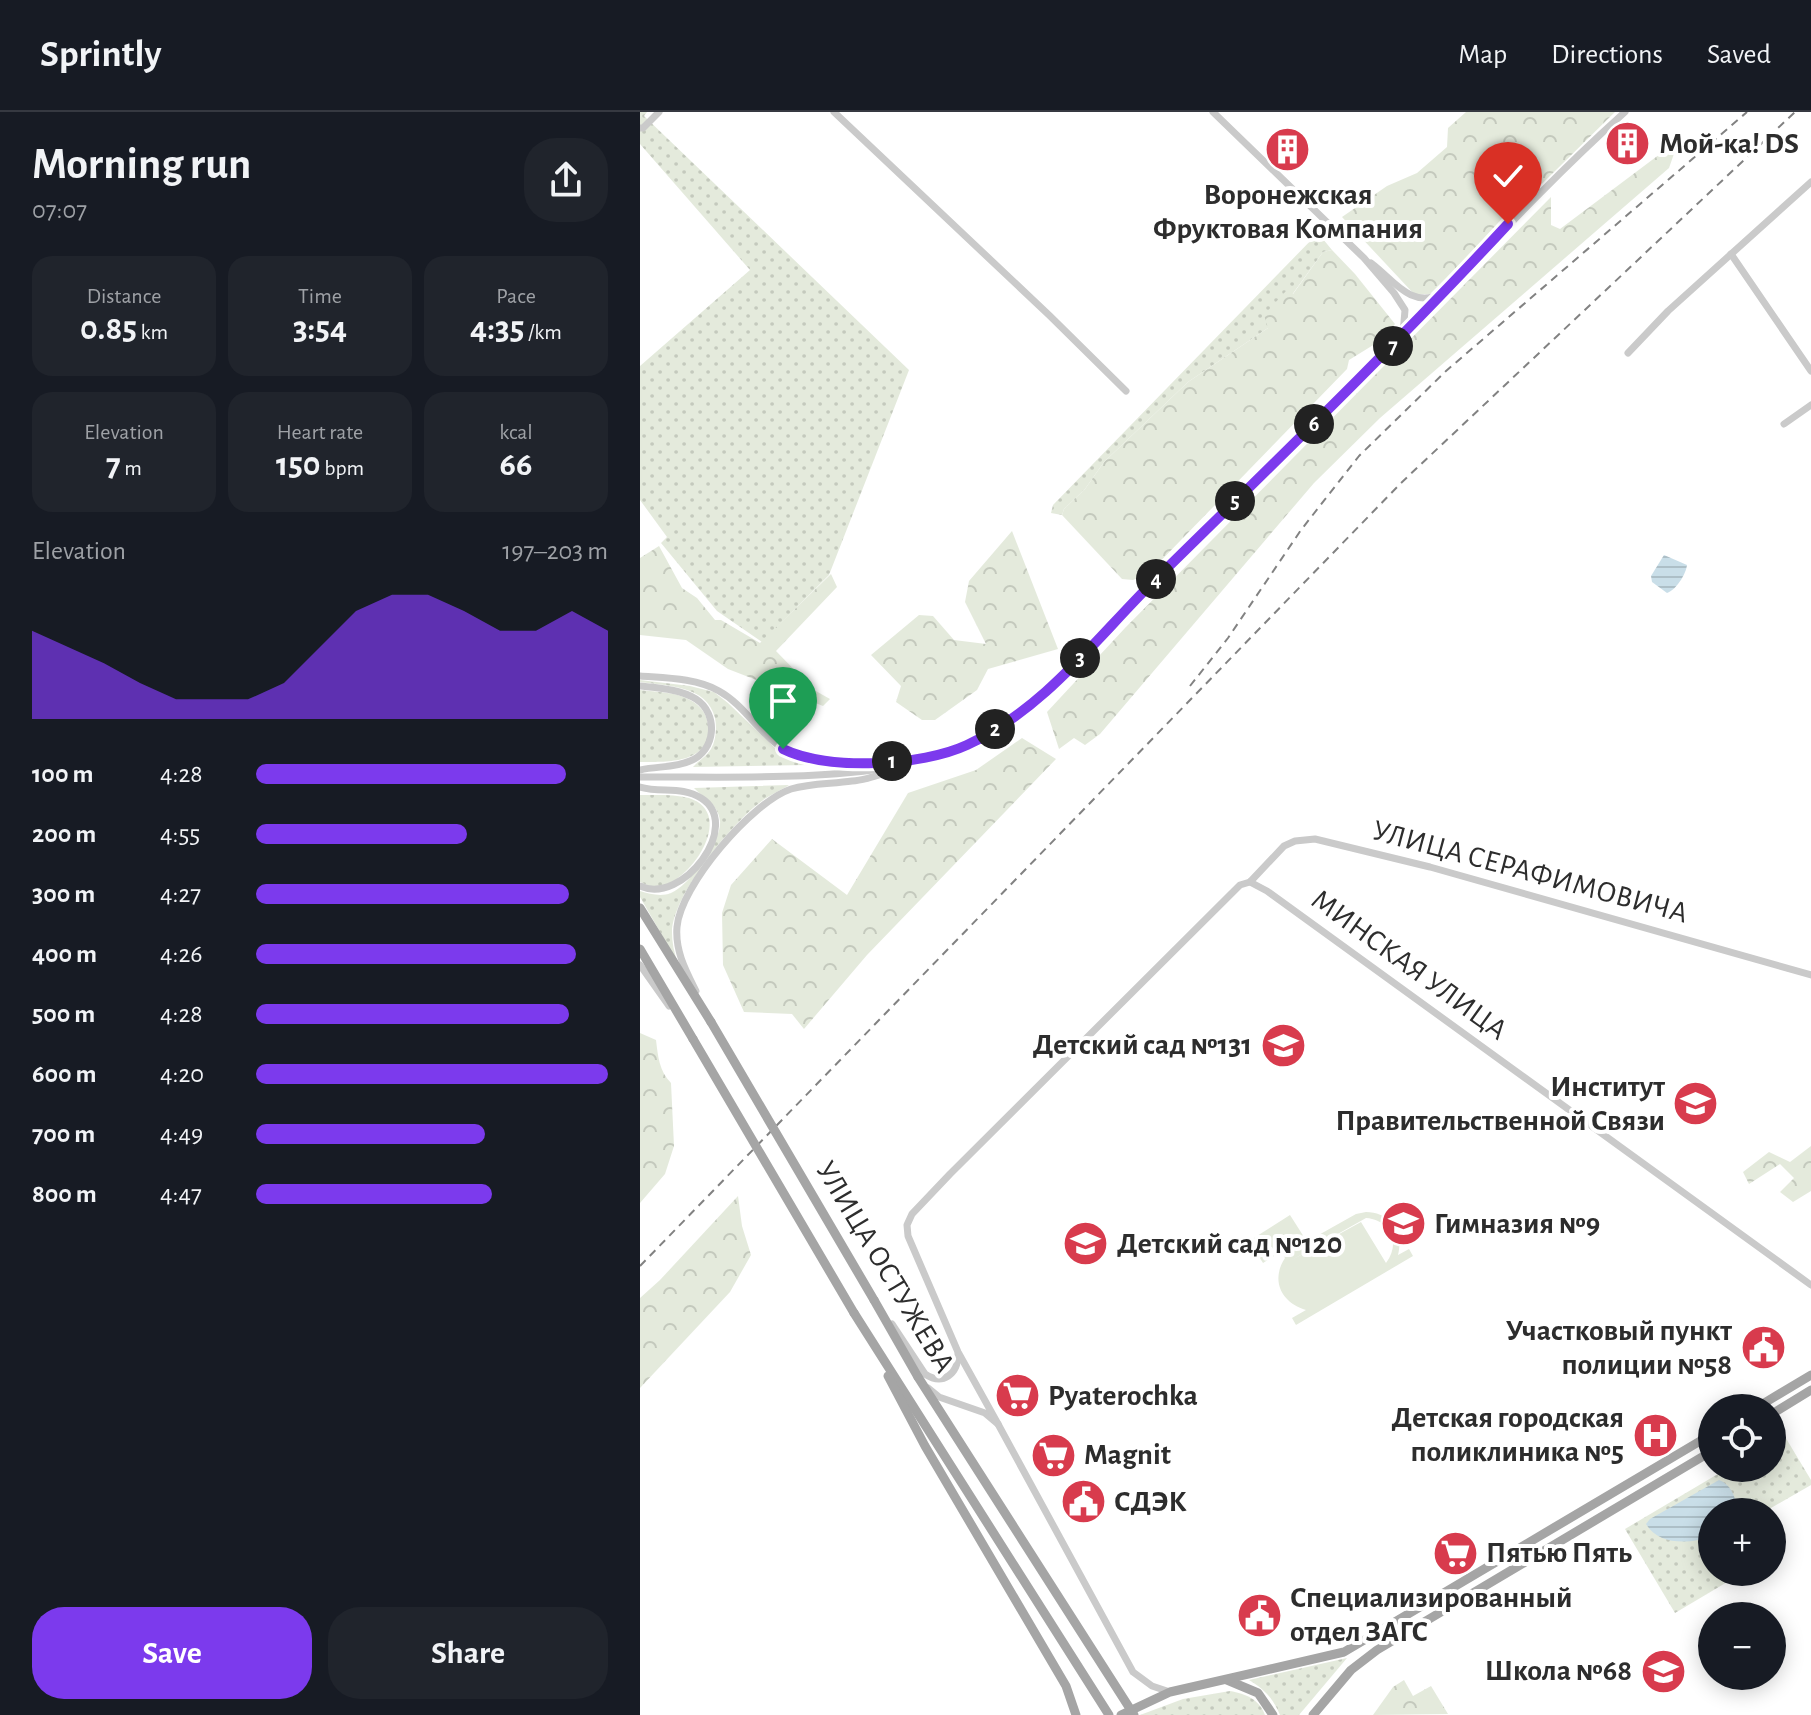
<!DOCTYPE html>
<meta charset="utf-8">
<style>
body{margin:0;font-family:"Alegreya Sans",sans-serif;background:#20242c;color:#f1f3f6;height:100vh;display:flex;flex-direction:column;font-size:30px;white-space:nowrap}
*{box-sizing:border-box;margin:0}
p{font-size:26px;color:#9ea1a6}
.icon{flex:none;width:44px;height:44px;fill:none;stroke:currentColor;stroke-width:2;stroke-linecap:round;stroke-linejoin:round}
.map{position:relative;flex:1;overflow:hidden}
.side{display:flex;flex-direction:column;background:#171b24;width:640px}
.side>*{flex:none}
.tools{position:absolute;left:1058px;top:1282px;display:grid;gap:16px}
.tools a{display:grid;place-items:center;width:88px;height:88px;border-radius:50%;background:#171b24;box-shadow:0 4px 20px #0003;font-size:40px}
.pin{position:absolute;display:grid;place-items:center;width:68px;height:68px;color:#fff;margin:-82px -34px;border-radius:50% 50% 50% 0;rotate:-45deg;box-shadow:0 0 8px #0007}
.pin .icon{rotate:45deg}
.km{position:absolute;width:40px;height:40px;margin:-20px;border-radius:50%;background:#222;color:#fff;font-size:22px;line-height:40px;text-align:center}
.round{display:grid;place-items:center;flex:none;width:84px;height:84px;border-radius:32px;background:#20242c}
.summary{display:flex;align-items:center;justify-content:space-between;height:136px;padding:0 32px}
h1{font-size:44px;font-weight:700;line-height:60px}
.metrics{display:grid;grid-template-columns:repeat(3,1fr);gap:12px;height:136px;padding:8px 32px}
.metrics div{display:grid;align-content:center;border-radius:20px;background:#20242c;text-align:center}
.metrics b{font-size:34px;font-weight:700}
.metrics small{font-size:22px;font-weight:400}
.metrics p{font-size:22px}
.chart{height:224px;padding:16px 32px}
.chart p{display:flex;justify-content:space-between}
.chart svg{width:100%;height:144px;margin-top:8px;fill:#7c3aed;opacity:.7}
.cta{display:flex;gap:16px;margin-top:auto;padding:16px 32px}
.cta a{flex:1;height:92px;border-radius:32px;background:#7c3aed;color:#fff;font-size:32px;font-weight:700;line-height:92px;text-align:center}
.cta a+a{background:#20242c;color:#f1f3f6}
ul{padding:0 32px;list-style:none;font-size:26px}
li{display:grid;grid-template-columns:128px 96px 1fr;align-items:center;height:60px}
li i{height:20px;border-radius:10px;background:#7c3aed}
header{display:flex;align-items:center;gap:48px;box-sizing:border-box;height:112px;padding:0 40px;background:#171b24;border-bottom:2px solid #363941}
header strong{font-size:38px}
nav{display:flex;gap:44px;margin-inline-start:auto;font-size:28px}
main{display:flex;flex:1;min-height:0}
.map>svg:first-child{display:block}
.grass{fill:url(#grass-dots)}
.forest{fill:url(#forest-crowns)}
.garden{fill:#e4eadc;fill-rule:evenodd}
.water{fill:url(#water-rules)}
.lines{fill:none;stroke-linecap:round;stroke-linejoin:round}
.minor{stroke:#cacaca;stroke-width:7}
.major{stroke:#a5a5a5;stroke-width:9}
.rail{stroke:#828282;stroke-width:2;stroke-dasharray:8 6;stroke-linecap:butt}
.major-bridge{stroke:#a5a5a5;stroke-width:9}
.route-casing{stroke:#fff;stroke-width:16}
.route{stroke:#7c3aed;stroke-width:10}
.labels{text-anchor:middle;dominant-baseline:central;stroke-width:8;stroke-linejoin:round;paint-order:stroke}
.poi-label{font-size:30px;font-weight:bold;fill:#2d2d2d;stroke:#fff;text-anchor:start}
.street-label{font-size:30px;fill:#2d2d2d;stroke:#fff}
</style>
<header>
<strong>Sprintly</strong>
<nav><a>Map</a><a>Directions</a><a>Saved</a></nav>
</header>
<main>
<section class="side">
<div class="summary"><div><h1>Morning run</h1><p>07:07</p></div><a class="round"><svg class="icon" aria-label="share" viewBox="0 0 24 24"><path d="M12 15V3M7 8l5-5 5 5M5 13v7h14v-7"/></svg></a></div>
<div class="metrics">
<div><p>Distance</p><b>0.85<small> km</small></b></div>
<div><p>Time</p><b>3:54</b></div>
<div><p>Pace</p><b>4:35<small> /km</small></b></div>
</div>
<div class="metrics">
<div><p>Elevation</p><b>7<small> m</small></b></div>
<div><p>Heart rate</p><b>150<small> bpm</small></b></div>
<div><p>kcal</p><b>66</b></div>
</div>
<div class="chart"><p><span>Elevation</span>197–203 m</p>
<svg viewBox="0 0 160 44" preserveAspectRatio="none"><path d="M0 44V17L10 22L20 27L30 33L40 38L50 38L60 38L70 33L80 22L90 11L100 6L110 6L120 11L130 17L140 17L150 11L160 17V44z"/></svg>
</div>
<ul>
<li><b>100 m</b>4:28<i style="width:88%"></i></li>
<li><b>200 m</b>4:55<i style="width:60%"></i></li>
<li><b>300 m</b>4:27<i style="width:89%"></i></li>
<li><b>400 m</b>4:26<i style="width:91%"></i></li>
<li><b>500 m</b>4:28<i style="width:89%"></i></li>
<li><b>600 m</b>4:20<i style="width:100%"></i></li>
<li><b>700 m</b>4:49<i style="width:65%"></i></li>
<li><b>800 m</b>4:47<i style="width:67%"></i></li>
</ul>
<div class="cta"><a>Save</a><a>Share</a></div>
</section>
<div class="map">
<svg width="1171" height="1603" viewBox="0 0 1171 1603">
<defs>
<pattern id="grass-dots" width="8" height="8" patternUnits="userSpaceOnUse" patternTransform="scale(2)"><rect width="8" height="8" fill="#e4eadc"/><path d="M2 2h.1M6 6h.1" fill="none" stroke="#c4c9bd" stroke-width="1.8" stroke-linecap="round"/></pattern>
<pattern id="forest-crowns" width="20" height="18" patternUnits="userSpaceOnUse" patternTransform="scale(2)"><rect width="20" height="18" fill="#e4eadc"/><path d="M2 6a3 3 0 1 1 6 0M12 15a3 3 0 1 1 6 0" fill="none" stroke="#c4c9bd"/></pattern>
<pattern id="water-rules" width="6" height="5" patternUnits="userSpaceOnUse" patternTransform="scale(2)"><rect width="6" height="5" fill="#c9dee8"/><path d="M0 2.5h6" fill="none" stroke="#adbfc7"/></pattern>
</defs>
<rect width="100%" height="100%" fill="#fff"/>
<g class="grass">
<path d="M 0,0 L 7,0 L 4,4 L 269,258 L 189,463 L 122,530 L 77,499 L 21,431 L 27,425 L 0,388 L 0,254 L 110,158 L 0,32 Z"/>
<path d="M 678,121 L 692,138 L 683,140 L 628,216 L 548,270 L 464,350 L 445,377 L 424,397 L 422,403 L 411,401 L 413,393 Z"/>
<path d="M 0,568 L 50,574 L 74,580 L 88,591 L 136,637 L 169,653 L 53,655 C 58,649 66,645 71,637 C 76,628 77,616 75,606 C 67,573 27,574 0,570 Z"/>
<path d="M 0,578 C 16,580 36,580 50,588 C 60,593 67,602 68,613 C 73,652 26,650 0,650 Z"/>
<path d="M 149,673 C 140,679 127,684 118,692 C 89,715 33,783 32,820 C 32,831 34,841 38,851 L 0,785 L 0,779 C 10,782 21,785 31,781 C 49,774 82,729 80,709 C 78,691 63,686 54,676 Z"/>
<path d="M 0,683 C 16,683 34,682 49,686 C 98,702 49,773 17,775 C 11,775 5,772 0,770 Z"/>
<path d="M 1144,1323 L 1171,1368 L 1171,1373 L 1124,1400 L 1072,1400 L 1072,1460 L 1104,1460 L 1035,1501 L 985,1417 L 1088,1356 L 1132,1356 L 1132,1330 Z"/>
<path d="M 707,1546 L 659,1603 L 640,1603 C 633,1586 624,1577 609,1568 Z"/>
<path d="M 590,1579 C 606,1582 619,1587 625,1603 L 500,1603 L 543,1587 Z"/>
</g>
<g class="forest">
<path d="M 826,0 L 975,0 L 790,182 L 774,182 L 702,105 L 747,74 L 777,61 L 807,35 L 808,16 Z"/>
<path d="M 1036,36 L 1029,56 L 740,306 L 674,371 L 460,622 L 445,633 L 434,626 L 419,637 L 407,600 L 485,516 L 911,85 L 911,113 L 920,117 L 1024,39 Z"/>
<path d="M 692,138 L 715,162 L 755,212 L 743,227 L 709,248 L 707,257 L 508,462 L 493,468 L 482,467 L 422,403 L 424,397 L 445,377 L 464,350 L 548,270 L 628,216 L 624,203 L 646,179 L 653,182 L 683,140 Z"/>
<path d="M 372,419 L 418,537 L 348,557 L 337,578 L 295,608 L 282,608 L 256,590 L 261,574 L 231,543 L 279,503 L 293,504 L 314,528 L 346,532 L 325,490 L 329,469 Z"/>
<path d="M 19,434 L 42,476 L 57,486 L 75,508 L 81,508 L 120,531 L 191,462 L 197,475 L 136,539 L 174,578 L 190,587 L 183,594 L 88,557 L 46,528 L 0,523 L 0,446 Z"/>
<path d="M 382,626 L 416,647 L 227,843 L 164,917 L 152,902 L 104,900 L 83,853 L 82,801 L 91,773 L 132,727 L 207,783 L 268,681 L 336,658 Z"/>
<path d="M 0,921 L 16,928 C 18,944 19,959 31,971 L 34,1034 L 25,1062 L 0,1091 Z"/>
<path d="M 1171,1034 L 1171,1079 L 1153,1090 L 1140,1080 L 1154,1066 L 1140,1052 L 1109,1072 L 1103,1060 L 1129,1040 L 1150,1050 Z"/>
<path d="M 98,1084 L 102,1114 L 111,1143 L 90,1180 L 0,1276 L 0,1186 L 20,1168 Z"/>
<path d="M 764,1568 L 773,1584 L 791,1574 L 808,1602 L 733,1603 L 753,1575 Z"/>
</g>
<g class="garden">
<path d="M 726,1100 C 751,1101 764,1118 758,1143 L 769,1137 L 773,1144 L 656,1213 L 652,1206 L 666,1198 C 642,1191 630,1169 645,1146 L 643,1143 L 716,1102 ZM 726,1106 C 751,1108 761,1131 746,1151 L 721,1110 L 650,1149 Z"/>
<path d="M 650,1103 L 664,1125 L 623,1151 L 609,1129 Z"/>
</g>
<g class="water">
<path d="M 1024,443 L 1047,453 C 1046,462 1036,478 1027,481 L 1012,470 L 1011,464 Z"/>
<path d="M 1079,1368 C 1091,1372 1098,1388 1096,1400 L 1072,1400 L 1072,1424 C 1051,1432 1019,1434 1006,1412 L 1010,1407 Z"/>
</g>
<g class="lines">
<g class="minor">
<path d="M 194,0 L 410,204 L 486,279"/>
<path d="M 573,0 L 724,146 L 754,181 L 765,198 L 763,222"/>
<path d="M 0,16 L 3,16 L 19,0"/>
<path d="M 1091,142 L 1171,259"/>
<path d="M 731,151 C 753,167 770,197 801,182"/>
<path d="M 988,241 L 1028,199 L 1171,70"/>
<path d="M 1144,312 L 1171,293"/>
<path d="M 0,564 C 25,566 56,566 79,579 C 108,595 122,629 154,642 C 185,656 225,649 258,649"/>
<path d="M 0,574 C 18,576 40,577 56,587 C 79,602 76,639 50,649 C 35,656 16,654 0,658"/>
<path d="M 0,665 C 94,664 243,673 328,633 C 384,606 425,561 466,517 C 486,496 507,475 528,455 C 607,377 689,302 765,222 C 837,147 907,70 985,0"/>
<path d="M 0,675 C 21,681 42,674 61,686 C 104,713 42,794 0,774"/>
<path d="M 610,770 L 627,779 L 1171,1173"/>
<path d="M 0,853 L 29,894"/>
<path d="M 56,879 C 46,859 35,839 37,815 C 40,774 112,690 151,677 C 171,671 192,672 212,669 C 228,668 244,661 259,656"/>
<path d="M 252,1212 L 285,1262 C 303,1274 318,1262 318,1242"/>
<path d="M 288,1276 L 299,1285 L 345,1301 L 358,1312 L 493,1560 L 512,1574 L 530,1580"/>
<path d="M 358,1312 L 318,1240 L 268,1124 L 267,1113 L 272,1102 L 310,1062 L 600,773 L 610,770 L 644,734 L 655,729 L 675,727 L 790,755 L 1171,863"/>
</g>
<g class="major">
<path d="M 0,796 L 71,910"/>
<path d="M 0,837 L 53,927"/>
<path d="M 234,1188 L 278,1265"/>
<path d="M 214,1201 L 469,1603"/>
<path d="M 248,1264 L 285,1334 L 426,1574 L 436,1603"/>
<path d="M 1116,1296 L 1171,1263"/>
<path d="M 1132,1302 L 1171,1278"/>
<path d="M 587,1568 L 618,1581 L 633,1603"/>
<path d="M 481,1603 L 530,1580 L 704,1540 L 1072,1322"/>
<path d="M 673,1603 L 711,1558 L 737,1538 L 1072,1339"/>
</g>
<g class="rail">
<path d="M 550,574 L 588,526 L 661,418 L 719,344 L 806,259 L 1107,0"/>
<path d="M 0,1154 L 761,371 L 1155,0"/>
</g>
<g class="major-bridge">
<path d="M 71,910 L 234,1188"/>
<path d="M 53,927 L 214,1201"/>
<path d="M 278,1265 L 494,1603"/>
</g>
</g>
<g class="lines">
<defs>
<path id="route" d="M 143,637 C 188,659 282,654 327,633 C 405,597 458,524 517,466 C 636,349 755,234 868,112"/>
</defs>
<use href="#route" class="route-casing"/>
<use href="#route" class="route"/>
</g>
<defs>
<symbol id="building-disc" viewBox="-11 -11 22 22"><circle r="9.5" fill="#d83b4d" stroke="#fff"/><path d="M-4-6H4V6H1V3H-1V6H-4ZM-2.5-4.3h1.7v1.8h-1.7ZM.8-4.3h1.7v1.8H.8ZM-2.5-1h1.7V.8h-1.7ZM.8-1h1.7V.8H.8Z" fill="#fff"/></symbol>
<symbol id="school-disc" viewBox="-11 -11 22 22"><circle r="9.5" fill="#d83b4d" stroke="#fff"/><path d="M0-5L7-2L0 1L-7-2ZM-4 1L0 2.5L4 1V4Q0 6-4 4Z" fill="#fff"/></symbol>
<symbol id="university-disc" viewBox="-11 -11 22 22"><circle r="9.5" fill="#d83b4d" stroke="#fff"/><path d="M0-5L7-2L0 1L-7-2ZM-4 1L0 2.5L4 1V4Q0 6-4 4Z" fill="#fff"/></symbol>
<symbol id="civic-disc" viewBox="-11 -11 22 22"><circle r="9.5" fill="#d83b4d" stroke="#fff"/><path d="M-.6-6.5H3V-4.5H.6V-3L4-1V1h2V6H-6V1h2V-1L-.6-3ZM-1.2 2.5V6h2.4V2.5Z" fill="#fff"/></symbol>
<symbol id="supermarket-disc" viewBox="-11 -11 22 22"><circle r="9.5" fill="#d83b4d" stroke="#fff"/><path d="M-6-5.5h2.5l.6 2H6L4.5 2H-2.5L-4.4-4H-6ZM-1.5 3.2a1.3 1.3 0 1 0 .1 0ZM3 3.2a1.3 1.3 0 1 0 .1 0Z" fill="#fff"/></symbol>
<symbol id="hospital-disc" viewBox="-11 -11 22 22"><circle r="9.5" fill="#d83b4d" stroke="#fff"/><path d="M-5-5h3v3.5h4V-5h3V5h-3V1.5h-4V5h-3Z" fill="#fff"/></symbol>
</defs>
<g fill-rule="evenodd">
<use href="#building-disc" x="962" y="6" width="51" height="51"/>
<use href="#building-disc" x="622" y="12" width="51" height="51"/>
<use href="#school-disc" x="618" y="908" width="51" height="51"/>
<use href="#university-disc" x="1030" y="966" width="51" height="51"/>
<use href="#school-disc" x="738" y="1086" width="51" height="51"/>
<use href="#school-disc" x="420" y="1106" width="51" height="51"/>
<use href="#civic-disc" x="1098" y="1210" width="51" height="51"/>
<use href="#supermarket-disc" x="352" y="1258" width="51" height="51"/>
<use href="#hospital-disc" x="990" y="1298" width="51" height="51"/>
<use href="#supermarket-disc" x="388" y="1318" width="51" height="51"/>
<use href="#civic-disc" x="418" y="1364" width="51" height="51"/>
<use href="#supermarket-disc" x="790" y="1416" width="51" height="51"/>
<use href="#civic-disc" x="594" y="1478" width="51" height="51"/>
<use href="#school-disc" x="998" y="1534" width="51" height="51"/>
</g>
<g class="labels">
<g class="poi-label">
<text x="1019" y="32">Мой-ка! DS</text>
<text x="648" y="83" text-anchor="middle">Воронежская<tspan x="648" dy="34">Фруктовая Компания</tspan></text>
<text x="612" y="933" text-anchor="end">Детский сад №131</text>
<text x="1025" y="975" text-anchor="end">Институт<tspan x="1025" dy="34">Правительственной Связи</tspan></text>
<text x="794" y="1112">Гимназия №9</text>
<text x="477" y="1132">Детский сад №120</text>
<text x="1092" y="1219" text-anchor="end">Участковый пункт<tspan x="1092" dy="34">полиции №58</tspan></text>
<text x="408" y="1284">Pyaterochka</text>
<text x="984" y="1306" text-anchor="end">Детская городская<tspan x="984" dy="34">поликлиника №5</tspan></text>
<text x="444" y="1343">Magnit</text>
<text x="474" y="1390">СДЭК</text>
<text x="846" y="1441">Пятью Пять</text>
<text x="650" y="1486">Специализированный<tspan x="650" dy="34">отдел ЗАГС</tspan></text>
<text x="992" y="1559" text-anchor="end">Школа №68</text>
</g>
<g class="street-label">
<text transform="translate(890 760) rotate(15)">УЛИЦА СЕРАФИМОВИЧА</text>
<text transform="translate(769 853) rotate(36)">МИНСКАЯ УЛИЦА</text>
<text transform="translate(245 1155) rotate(59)">УЛИЦА ОСТУЖЕВА</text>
</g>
</g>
</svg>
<div class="tools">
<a><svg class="icon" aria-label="locate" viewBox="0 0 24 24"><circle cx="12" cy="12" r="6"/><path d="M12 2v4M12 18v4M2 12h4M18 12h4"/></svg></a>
<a>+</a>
<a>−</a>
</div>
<div class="pin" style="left:143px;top:637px;background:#1e9e55"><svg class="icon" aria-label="arrive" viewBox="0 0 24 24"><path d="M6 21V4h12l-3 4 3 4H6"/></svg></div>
<div class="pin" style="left:868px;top:112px;background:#d93025"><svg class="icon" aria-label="check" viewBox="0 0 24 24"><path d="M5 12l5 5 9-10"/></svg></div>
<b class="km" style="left:252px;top:649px">1</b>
<b class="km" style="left:355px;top:617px">2</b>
<b class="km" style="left:440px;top:546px">3</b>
<b class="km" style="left:516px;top:467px">4</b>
<b class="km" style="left:595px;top:389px">5</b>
<b class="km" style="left:674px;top:312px">6</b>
<b class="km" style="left:753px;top:234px">7</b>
</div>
</main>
